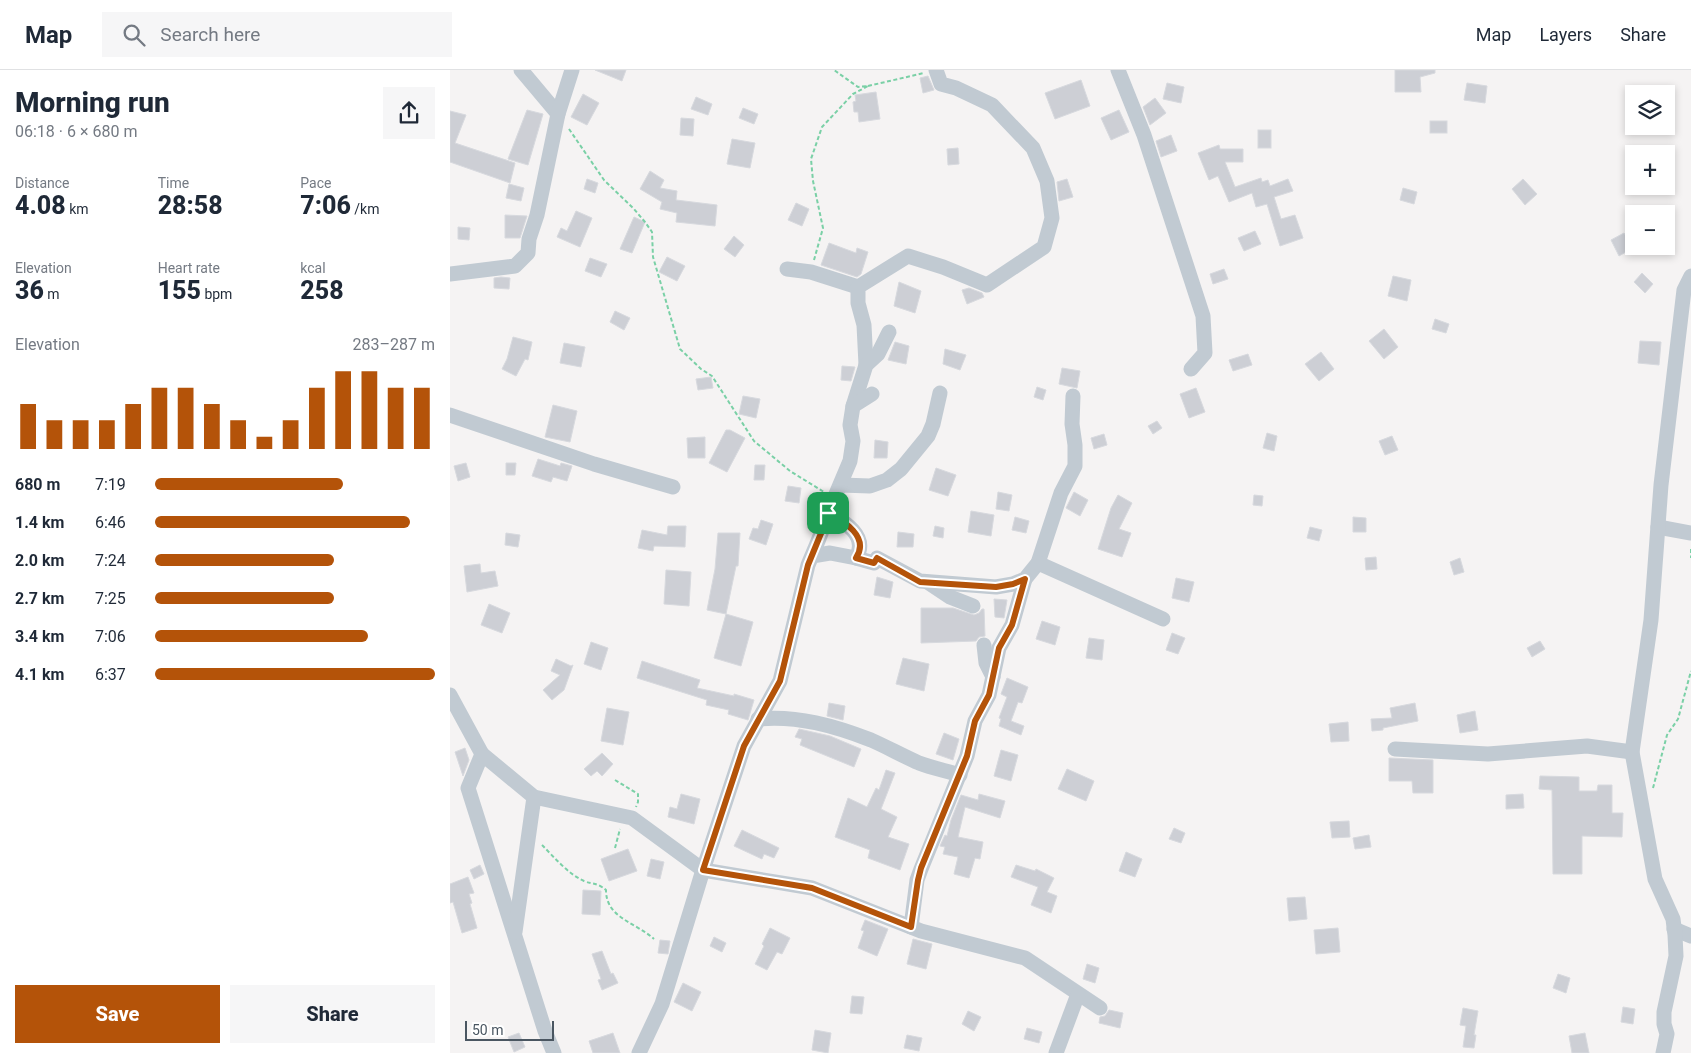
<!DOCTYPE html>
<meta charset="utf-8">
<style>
body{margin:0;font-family:Roboto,sans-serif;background:#f6f6f7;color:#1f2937;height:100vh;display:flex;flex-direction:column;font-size:19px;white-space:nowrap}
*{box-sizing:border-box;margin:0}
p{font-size:16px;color:#747a83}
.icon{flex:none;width:28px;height:28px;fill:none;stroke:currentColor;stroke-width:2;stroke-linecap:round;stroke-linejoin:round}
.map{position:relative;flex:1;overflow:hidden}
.side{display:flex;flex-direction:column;background:#fff;width:450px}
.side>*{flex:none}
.controls{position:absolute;left:1175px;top:15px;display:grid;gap:10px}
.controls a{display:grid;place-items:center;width:50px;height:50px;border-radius:0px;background:#fff;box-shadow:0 2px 8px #0003;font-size:25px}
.scale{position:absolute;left:15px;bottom:12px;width:89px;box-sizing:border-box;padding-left:5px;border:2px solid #4a5661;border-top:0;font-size:14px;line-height:18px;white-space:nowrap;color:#4a5661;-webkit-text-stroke:4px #fff;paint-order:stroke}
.pin{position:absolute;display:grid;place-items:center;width:42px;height:42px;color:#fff;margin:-21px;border-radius:10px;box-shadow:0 2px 8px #0006}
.round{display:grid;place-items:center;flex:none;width:52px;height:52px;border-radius:0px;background:#f6f6f7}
.head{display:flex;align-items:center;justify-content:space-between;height:85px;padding:0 15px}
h1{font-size:28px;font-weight:800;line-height:38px}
.stats{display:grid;grid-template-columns:repeat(3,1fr);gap:8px;height:85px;padding:5px 15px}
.stats div{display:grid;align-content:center}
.stats b{font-size:25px;font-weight:800}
.stats small{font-size:14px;font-weight:400}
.stats p{font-size:14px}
.chart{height:140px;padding:10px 15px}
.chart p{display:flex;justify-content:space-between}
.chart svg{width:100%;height:90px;margin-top:5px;stroke:#b45309;stroke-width:6}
.button{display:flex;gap:10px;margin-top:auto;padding:10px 15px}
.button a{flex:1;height:58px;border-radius:0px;background:#b45309;color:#fff;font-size:20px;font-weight:800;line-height:58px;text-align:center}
.button a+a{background:#f6f6f7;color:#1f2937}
ul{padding:0 15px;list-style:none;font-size:16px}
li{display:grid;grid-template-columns:80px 60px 1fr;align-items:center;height:38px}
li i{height:12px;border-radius:6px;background:#b45309}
header{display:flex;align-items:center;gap:30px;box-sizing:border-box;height:70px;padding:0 25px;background:#fff;border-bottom:1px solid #e0e1e3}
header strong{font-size:24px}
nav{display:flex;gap:28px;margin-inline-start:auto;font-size:18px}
.search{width:350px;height:45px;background:#f6f6f7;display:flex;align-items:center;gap:12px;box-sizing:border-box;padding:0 18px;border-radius:0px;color:#747a83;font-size:19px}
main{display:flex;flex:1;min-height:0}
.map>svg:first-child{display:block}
.building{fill:#cdcfd5;stroke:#d7d9de}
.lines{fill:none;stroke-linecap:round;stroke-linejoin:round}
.path{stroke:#7ad0a6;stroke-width:2;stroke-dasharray:4 2.5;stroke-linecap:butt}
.minor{stroke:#c1cad2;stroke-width:15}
.route-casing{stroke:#fff;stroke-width:10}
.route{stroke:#b45309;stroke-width:6}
</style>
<header>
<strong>Map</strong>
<div class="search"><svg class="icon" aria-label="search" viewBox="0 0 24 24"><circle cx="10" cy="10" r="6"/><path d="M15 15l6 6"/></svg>Search here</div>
<nav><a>Map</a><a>Layers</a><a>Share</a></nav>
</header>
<main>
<section class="side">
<div class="head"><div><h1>Morning run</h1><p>06:18 · 6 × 680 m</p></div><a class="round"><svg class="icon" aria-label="share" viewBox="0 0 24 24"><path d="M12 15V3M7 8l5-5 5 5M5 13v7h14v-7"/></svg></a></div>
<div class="stats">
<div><p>Distance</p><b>4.08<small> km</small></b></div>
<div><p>Time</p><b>28:58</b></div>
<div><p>Pace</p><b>7:06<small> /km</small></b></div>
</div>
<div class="stats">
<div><p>Elevation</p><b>36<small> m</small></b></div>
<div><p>Heart rate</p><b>155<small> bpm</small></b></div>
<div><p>kcal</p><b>258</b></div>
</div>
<div class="chart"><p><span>Elevation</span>283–287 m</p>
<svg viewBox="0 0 160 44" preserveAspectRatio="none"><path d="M5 44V22M15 44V30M25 44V30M35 44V30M45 44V22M55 44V14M65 44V14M75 44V22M85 44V30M95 44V38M105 44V30M115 44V14M125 44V6M135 44V6M145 44V14M155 44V14"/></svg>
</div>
<ul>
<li><b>680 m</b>7:19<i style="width:67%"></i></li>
<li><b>1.4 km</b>6:46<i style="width:91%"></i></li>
<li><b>2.0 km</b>7:24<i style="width:64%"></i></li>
<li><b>2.7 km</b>7:25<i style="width:64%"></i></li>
<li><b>3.4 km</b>7:06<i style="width:76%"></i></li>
<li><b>4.1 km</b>6:37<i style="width:100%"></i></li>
</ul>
<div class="button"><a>Save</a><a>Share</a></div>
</section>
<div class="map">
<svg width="1241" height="983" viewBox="0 0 1241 983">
<rect width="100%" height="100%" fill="#f5f3f3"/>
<g class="building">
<path d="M 145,0 L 176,0 L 172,11 Z"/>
<path d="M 945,0 L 985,0 L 985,3 L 970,7 L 971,22 L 945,22 Z"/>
<path d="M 478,6 L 484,20 L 473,23 L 470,8 Z"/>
<path d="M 631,10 L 640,36 L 605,49 L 595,23 Z"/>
<path d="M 717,13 L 734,17 L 731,33 L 713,29 Z"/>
<path d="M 1017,13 L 1037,16 L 1035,33 L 1014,30 Z"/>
<path d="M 426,22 L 430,49 L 409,52 L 408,42 L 404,42 L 403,32 L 406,31 L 405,25 Z"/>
<path d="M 133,24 L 149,33 L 137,55 L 121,47 Z"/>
<path d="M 246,27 L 262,34 L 258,45 L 241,39 Z"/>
<path d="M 705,28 L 716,43 L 700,55 L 693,37 Z"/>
<path d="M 293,38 L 308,44 L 304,54 L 289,48 Z"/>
<path d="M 77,40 L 93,44 L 78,95 L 58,89 Z"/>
<path d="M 669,40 L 679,62 L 661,70 L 651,48 Z"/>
<path d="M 0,41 L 16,45 L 5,73 L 65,93 L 60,113 L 0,92 Z"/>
<path d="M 231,48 L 244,49 L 243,66 L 230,65 Z"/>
<rect x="980" y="51" width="17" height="12"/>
<rect x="808" y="60" width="13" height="18"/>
<path d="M 721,65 L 727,81 L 711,87 L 706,71 Z"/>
<path d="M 282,69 L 305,73 L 300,98 L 277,94 Z"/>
<path d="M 769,75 L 770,79 L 793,79 L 793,92 L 775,92 L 785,117 L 811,108 L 812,112 L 818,110 L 820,116 L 838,109 L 843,121 L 824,127 L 831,149 L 845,145 L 853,168 L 830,176 L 817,134 L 806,137 L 802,123 L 779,132 L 768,106 L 759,110 L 748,83 Z"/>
<path d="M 508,78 L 509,94 L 498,95 L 497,79 Z"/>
<path d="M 200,101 L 214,110 L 210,118 L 227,121 L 226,130 L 267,135 L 265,156 L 226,152 L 227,143 L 210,139 L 212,132 L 190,119 Z"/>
<path d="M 137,109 L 148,113 L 145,123 L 134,119 Z"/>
<path d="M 617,109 L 623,127 L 609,131 L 607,112 Z"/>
<path d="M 1073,109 L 1087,124 L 1075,135 L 1062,119 Z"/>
<path d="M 59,114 L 74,118 L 71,131 L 56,128 Z"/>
<path d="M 953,118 L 967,122 L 964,134 L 950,130 Z"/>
<path d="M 346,133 L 359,139 L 352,156 L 338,150 Z"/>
<path d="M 126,141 L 142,148 L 130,177 L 107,167 L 111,158 L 117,161 Z"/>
<path d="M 55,145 L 77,146 L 70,168 L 55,168 Z"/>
<path d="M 184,147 L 195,152 L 182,183 L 170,179 Z"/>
<path d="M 8,157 L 20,158 L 19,170 L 8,169 Z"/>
<path d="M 805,161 L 811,174 L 794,181 L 788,168 Z"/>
<path d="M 1174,163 L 1183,178 L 1169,186 L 1161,170 Z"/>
<path d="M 284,166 L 294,175 L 285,187 L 274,179 Z"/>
<path d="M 379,173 L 406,183 L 407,178 L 418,182 L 411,204 L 407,207 L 371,195 Z"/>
<path d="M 217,187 L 235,196 L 227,211 L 209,202 Z"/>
<path d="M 140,188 L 157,194 L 151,207 L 135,201 Z"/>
<path d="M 774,199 L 778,209 L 763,214 L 760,204 Z"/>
<path d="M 1192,203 L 1203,214 L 1195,223 L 1184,212 Z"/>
<path d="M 943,206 L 961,210 L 957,231 L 938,226 Z"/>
<path d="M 51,207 L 60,208 L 59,219 L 44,218 L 44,208 Z"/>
<path d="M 449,212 L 471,221 L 465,243 L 444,236 Z"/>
<path d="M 519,218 L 532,223 L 534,227 L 517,234 L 512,220 Z"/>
<path d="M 165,241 L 180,248 L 174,260 L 160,252 Z"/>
<path d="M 985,249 L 999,254 L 996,263 L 982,259 Z"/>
<path d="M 934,259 L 948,277 L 934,289 L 919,271 Z"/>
<path d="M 63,267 L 82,272 L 78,290 L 75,289 L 66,306 L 52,299 L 57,289 Z"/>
<path d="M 1190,271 L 1211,272 L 1209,295 L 1188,293 Z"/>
<path d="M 445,272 L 459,276 L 456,294 L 438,290 Z"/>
<path d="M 114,273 L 135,277 L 131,297 L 110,293 Z"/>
<path d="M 495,279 L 516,285 L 510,300 L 493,294 Z"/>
<path d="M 871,282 L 884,299 L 869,311 L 855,294 Z"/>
<path d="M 798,284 L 802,295 L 783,301 L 779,290 Z"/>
<path d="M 392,296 L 405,297 L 401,311 L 391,310 Z"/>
<path d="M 612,298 L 630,301 L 627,318 L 609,314 Z"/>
<path d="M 261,307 L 263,318 L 248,320 L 246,309 Z"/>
<path d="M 587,317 L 596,320 L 593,330 L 584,327 Z"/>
<path d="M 746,318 L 755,342 L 739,348 L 730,324 Z"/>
<path d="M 293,326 L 310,329 L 306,348 L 289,344 Z"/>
<path d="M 103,335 L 127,341 L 120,372 L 95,367 Z"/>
<path d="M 707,351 L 712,358 L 703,364 L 698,356 Z"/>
<path d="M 276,360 L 280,360 L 295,368 L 277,402 L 259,393 Z"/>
<path d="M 817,363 L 827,366 L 824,381 L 813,378 Z"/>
<path d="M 654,364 L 657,375 L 644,379 L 641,368 Z"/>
<path d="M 942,366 L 948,380 L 935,385 L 929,371 Z"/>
<path d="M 255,367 L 255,388 L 238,388 L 237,368 Z"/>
<path d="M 425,370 L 438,372 L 437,388 L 424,388 Z"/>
<path d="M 88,389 L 110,396 L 111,393 L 122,396 L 117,411 L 103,407 L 101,412 L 82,406 Z"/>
<path d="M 16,393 L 20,407 L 8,411 L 4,396 Z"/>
<path d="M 56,393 L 66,393 L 65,405 L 56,405 Z"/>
<path d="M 305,395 L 315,395 L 314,410 L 304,410 Z"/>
<path d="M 486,398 L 506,405 L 498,426 L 479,420 Z"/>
<path d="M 338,416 L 351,418 L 349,433 L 335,431 Z"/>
<path d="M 548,422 L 562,425 L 559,441 L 546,439 Z"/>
<path d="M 624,422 L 638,430 L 630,446 L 616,438 Z"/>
<path d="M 668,425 L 682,433 L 669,459 L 681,463 L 672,487 L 648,479 L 661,438 Z"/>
<path d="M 804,425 L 813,426 L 812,436 L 803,435 Z"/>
<path d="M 521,441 L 544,445 L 541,466 L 518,462 Z"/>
<path d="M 565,447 L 579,451 L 576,463 L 562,460 Z"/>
<path d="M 903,447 L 916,448 L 916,462 L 903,462 Z"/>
<path d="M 311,450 L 323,454 L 316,475 L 299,469 L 303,458 L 308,459 Z"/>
<path d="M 218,456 L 236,456 L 235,477 L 204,476 L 203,481 L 188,478 L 192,460 L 217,465 Z"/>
<path d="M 485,456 L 494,458 L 493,468 L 483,466 Z"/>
<path d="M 860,457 L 872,460 L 869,471 L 857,468 Z"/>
<path d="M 448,462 L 464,464 L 463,477 L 447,477 Z"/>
<path d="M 56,463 L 70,465 L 68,477 L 55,475 Z"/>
<path d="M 268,463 L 290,463 L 288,496 L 286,496 L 276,544 L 257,540 L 265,499 Z"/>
<path d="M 926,487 L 927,499 L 916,500 L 915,488 Z"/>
<path d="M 1010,488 L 1014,502 L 1004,505 L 1000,492 Z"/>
<path d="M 30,494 L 31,503 L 45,501 L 48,516 L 17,522 L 14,496 Z"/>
<path d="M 216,500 L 241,502 L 239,536 L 214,534 Z"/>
<path d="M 427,507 L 443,512 L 440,528 L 424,525 Z"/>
<path d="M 726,508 L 744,512 L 739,532 L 722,528 Z"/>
<path d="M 544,529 L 557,530 L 554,548 L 545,547 Z"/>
<path d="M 39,534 L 60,543 L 52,563 L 31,555 Z"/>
<path d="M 471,538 L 503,538 L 524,545 L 529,543 L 532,539 L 534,539 L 535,566 L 529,567 L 526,571 L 471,573 Z"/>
<path d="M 276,544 L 303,552 L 291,596 L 264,588 Z"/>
<path d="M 592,551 L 610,557 L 605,575 L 586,569 Z"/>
<path d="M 722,563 L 735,568 L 728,584 L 716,580 Z"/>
<path d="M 639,568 L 654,570 L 652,590 L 636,588 Z"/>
<path d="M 1090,571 L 1095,579 L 1082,587 L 1077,578 Z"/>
<path d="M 141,572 L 158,578 L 151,600 L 134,594 Z"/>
<path d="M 453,588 L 479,594 L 474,621 L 446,614 Z"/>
<path d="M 106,589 L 121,596 L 123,595 L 114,620 L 102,630 L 93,620 L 110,605 L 101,601 Z"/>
<path d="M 192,591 L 250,610 L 247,618 L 284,626 L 284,624 L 304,630 L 298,650 L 278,644 L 279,640 L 256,635 L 257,630 L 187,608 Z"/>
<path d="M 557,608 L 578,617 L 572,633 L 568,632 L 561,651 L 574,656 L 571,665 L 549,656 L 551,649 L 549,648 L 557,627 L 551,624 Z"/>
<path d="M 379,633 L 395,636 L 393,650 L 377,646 Z"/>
<path d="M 965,633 L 968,651 L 933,658 L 933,660 L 922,661 L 921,649 L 942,648 L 940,638 Z"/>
<path d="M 157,638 L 179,642 L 173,675 L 151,671 Z"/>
<path d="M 1025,641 L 1028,660 L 1010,663 L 1007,645 Z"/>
<path d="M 898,652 L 899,671 L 881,672 L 879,654 Z"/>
<path d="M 349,659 L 380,666 L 411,679 L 404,697 L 350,675 L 352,669 L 345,667 Z"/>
<path d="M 494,663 L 509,669 L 503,690 L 486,684 Z"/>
<path d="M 15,678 L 19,690 L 13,706 L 5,682 Z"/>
<path d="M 551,680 L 568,685 L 561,711 L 544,706 Z"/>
<path d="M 152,683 L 163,694 L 152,706 L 147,701 L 141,706 L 134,699 Z"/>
<path d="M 939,688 L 983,690 L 983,723 L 963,723 L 962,711 L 939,711 Z"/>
<path d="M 617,699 L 644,711 L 636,731 L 608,719 Z"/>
<path d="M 436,700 L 445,703 L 431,739 L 447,747 L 438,767 L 459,774 L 450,800 L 418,788 L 420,780 L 385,767 L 398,728 L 417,737 L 426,718 L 429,720 Z"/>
<path d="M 1090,706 L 1129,707 L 1129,721 L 1147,721 L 1148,715 L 1162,715 L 1162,743 L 1173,743 L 1172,767 L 1132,766 L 1132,804 L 1103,804 L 1102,720 L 1089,719 Z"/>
<path d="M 231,724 L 250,729 L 244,754 L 218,747 L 220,737 L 227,739 Z"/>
<path d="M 529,724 L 555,731 L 550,748 L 515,737 L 508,767 L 533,772 L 530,789 L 525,788 L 519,808 L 504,804 L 508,787 L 493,784 L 495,777 L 490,776 L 495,765 L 497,766 L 501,750 L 511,725 L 528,730 Z"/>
<path d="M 1073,724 L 1074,738 L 1056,739 L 1056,725 Z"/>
<path d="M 899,751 L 900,767 L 882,768 L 880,752 Z"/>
<path d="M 724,758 L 735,763 L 731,773 L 719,769 Z"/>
<path d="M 292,760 L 329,778 L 324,788 L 314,784 L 312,789 L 284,776 Z"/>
<path d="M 919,765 L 921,777 L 905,779 L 903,768 Z"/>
<path d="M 178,779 L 187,801 L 159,811 L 151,789 Z"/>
<path d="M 676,782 L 692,789 L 685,807 L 669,801 Z"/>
<path d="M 201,789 L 214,792 L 210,809 L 197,806 Z"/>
<path d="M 30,795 L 34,804 L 24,809 L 20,800 Z"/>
<path d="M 566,795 L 585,801 L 586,799 L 604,808 L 597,822 L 607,826 L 601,843 L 581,835 L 588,817 L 561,807 Z"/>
<path d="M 18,807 L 24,823 L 19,824 L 22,833 L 20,834 L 27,858 L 12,863 L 3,832 L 0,833 L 0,814 Z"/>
<path d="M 133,820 L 151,821 L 150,845 L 132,844 Z"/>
<path d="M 855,827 L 857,849 L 839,851 L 837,828 Z"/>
<path d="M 415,850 L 438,859 L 427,886 L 408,878 L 414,861 L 411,860 Z"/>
<path d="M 320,858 L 340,868 L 332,884 L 327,882 L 317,900 L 305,894 L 314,876 L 312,874 Z"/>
<path d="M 888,858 L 890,882 L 866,884 L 864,860 Z"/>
<path d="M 264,867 L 276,873 L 272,882 L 260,876 Z"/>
<path d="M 463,869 L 482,874 L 476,899 L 457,894 Z"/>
<path d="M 210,870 L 220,871 L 218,884 L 208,883 Z"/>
<path d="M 152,881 L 161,904 L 163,903 L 168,913 L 152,920 L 148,910 L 151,909 L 142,884 Z"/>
<path d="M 637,894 L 649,898 L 645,913 L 633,909 Z"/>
<path d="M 1108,904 L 1120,908 L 1116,923 L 1103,918 Z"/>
<path d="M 233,913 L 251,922 L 242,941 L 224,932 Z"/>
<path d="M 402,926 L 414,927 L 412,944 L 400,943 Z"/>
<path d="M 1173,937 L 1185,939 L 1183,954 L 1171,952 Z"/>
<path d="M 1013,938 L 1028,941 L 1024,965 L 1026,965 L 1024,978 L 1013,977 L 1016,956 L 1010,955 Z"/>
<path d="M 659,940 L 673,943 L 670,958 L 649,953 L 650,947 L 655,946 Z"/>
<path d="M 518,941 L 531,947 L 524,961 L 512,954 Z"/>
<path d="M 577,958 L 592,962 L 589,973 L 574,969 Z"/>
<path d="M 365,960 L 381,963 L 378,983 L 362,980 Z"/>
<path d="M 69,963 L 75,977 L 64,982 L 58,967 Z"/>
<path d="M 163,963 L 170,983 L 143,983 L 139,971 Z"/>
<path d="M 1135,963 L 1139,983 L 1122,983 L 1119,966 Z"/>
<path d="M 457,965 L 472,968 L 469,981 L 454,978 Z"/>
</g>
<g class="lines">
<g class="path">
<path d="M 418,16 L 474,3"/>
<path d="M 119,59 L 154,110 L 184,139 L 195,152 L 202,162 L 203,187 L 230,279 L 251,299 L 262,306 L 304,371 L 340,401 L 374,422"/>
<path d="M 364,190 L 373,158 L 363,111 L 361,89 L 372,57 L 403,24 L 418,16 L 408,17 L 384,0"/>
<path d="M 1241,479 L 1241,488"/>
<path d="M 165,710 L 188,724 L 188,732 L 186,737"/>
<path d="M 1203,718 L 1217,665 L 1228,649 L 1241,601"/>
<path d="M 92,775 C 104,787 118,804 134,811 C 144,815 146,812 156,820 C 156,848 185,852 204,869"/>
<path d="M 165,778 L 170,759"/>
</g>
<g class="minor">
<path d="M 71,0 L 108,44"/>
<path d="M 668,0 L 694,65 L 753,246 L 755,283 L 741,299"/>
<path d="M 337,199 L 361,202 L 408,217"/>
<path d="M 0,204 L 65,196 L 78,183 L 79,169 L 87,145 L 108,44 L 122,0"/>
<path d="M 416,295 L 414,255 L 408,233 L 408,217 L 458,186 L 493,197 L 537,215 L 594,177 L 602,148 L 597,111 L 583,78 L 542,35 L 506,18 L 491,14 L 486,0"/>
<path d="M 403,336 L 416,295 L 428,284 L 439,262"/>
<path d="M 0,345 L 144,394 L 223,417"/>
<path d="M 391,415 L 420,416 L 437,410 L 451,399 L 478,366 L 483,354 L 490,323"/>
<path d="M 378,443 L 400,391 L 403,371 L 400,355 L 403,336 L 422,324"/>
<path d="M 1208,457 L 1241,463"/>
<path d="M 406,488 L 424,493 L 427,488 L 470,511 L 546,517 L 563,514 L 575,509 L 588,493 L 611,423 L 625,396 L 625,375 L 622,354 L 623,326"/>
<path d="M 588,493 L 713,549"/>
<path d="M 479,513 L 500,527 L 523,536"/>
<path d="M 534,575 L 536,593 L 543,607"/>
<path d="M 0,625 L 32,684 L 18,718 L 95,961 L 104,983"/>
<path d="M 308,649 C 347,645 385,656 421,670 C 437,677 453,686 469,693 C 482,698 497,701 510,705"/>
<path d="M 945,679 L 1038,684 L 1137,676 L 1182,682"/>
<path d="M 32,684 L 84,727 L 182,748 L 253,800 L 362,818 L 471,861 L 575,888 L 650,938"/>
<path d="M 461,857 L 467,810 L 471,799 L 517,686 L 525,651 L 539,625 L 549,578 L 562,555 L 575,509"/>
<path d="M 1224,859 L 1241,866"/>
<path d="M 65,862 L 84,727"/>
<path d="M 189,983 L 212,934 L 253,800 L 294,676 L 330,611 L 358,495 C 365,478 373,461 378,443 C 394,451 419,466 406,488 L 380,483 L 362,486"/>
<path d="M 606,983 L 628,924"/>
<path d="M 1213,983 L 1217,964 L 1214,954 L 1214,942 L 1226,886 L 1225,865 L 1223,849 L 1205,809 L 1182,682 L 1201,550 L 1211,415 L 1234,220 L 1241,206"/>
</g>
</g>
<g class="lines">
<defs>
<path id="route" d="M 378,443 C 394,451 420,467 406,488 L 424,493 L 427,488 L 470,512 L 546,517 L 563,514 L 575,509 L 562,555 L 549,578 L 539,625 L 525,651 L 517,686 L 471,798 L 468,810 L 461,857 L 362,818 L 253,800 L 294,676 L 330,611 L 358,495 L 374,456 Z"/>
</defs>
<use href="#route" class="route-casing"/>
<use href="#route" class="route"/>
</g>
</svg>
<div class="controls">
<a><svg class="icon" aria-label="layers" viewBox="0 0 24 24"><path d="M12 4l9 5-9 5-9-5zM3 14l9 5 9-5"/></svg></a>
<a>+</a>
<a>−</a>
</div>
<div class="scale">50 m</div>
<div class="pin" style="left:378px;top:443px;background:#1e9e55"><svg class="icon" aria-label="arrive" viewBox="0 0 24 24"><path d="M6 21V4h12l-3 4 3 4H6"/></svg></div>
</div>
</main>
